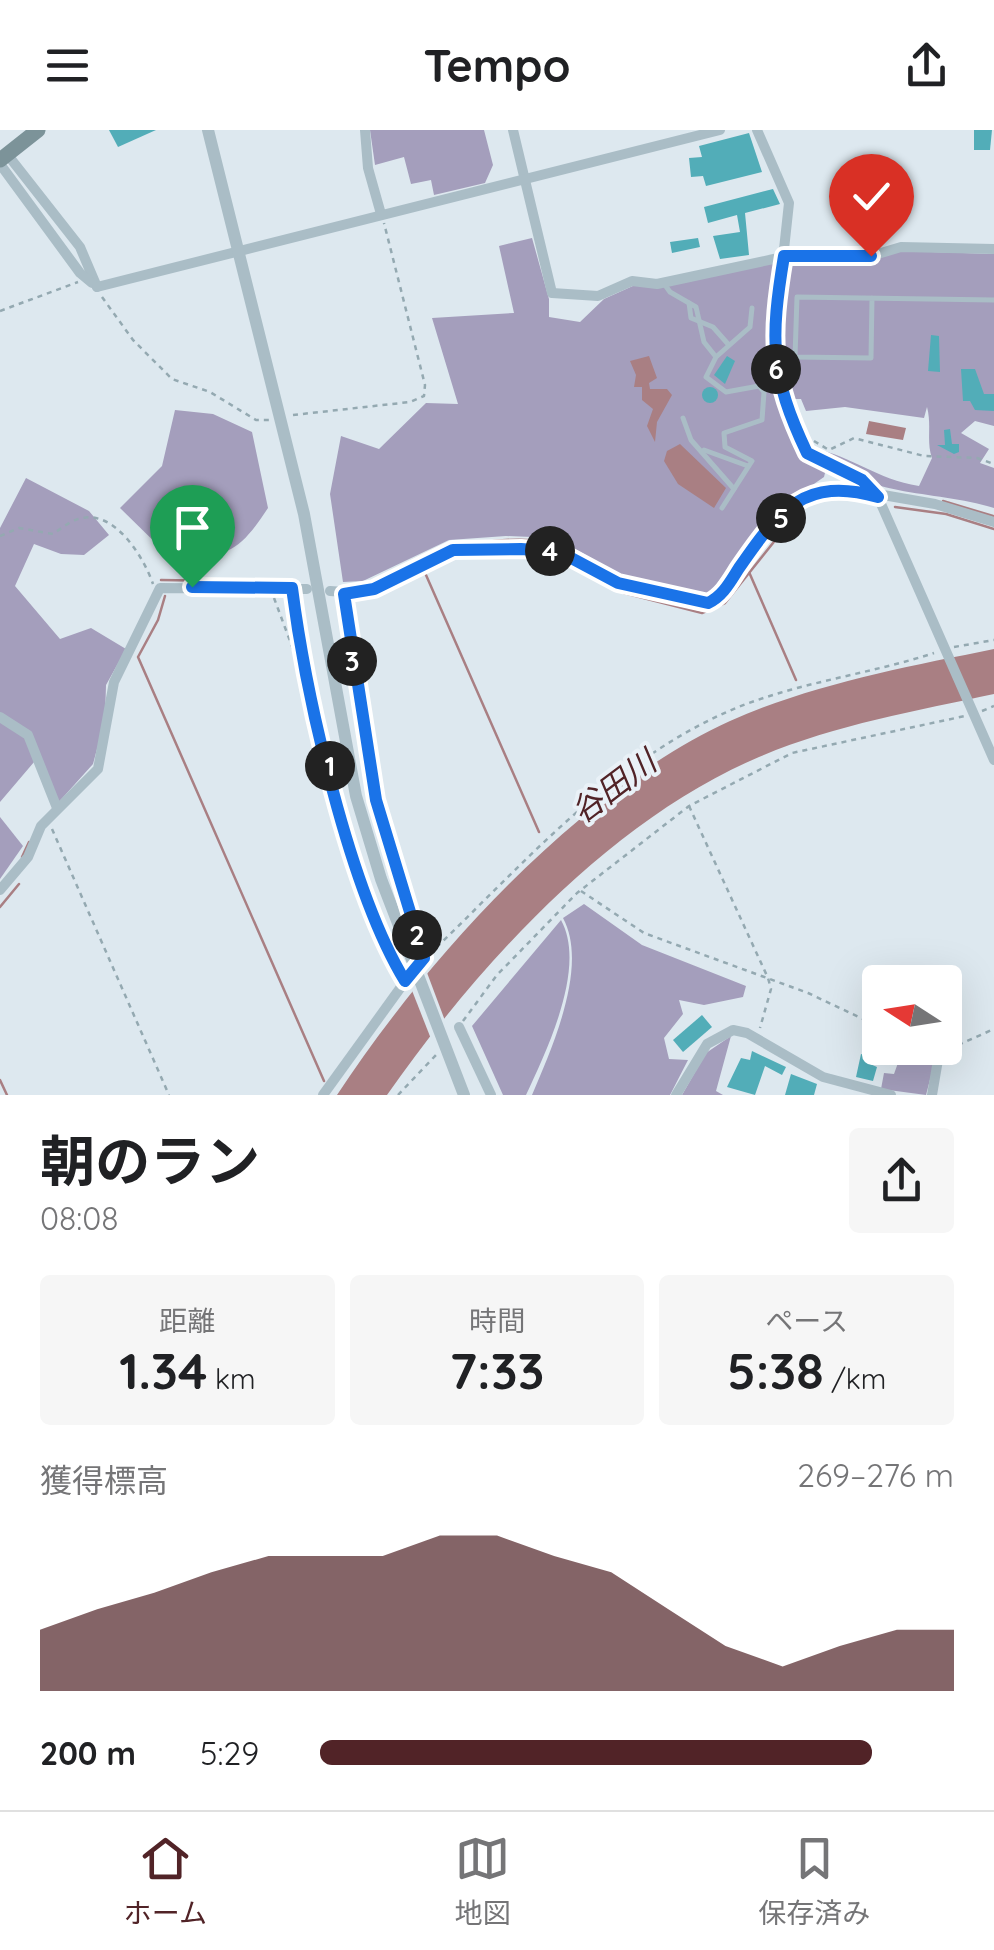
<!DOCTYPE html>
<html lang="ja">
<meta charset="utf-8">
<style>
body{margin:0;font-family:Quicksand,"Noto Sans JP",sans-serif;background:#f6f6f6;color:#202124;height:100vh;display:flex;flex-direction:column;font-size:38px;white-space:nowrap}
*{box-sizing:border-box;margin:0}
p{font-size:32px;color:#757577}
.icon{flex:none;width:55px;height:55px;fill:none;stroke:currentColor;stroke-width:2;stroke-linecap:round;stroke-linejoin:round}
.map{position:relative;height:965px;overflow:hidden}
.side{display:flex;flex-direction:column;background:#fff;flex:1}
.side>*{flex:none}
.needle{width:65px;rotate:282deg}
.controls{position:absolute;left:862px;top:835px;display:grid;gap:20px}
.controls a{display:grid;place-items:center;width:100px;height:100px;border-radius:10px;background:#fff;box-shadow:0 10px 40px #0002;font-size:50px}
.pin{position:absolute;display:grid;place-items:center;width:85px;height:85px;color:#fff;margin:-102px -42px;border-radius:50% 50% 50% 0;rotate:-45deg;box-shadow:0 0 10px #0007}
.pin .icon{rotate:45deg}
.km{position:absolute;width:50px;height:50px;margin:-25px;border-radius:50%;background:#222;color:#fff;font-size:28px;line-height:50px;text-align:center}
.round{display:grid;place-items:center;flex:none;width:105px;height:105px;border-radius:10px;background:#f6f6f6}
.head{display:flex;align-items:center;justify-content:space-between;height:170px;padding:0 40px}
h1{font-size:55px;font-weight:700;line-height:75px}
.stats{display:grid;grid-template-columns:repeat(3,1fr);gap:15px;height:170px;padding:10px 40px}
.stats div{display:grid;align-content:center;border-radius:10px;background:#f6f6f6;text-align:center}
.stats b{font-size:50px;font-weight:700}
.stats small{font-size:28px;font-weight:400}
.stats p{font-size:28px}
.chart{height:280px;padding:20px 40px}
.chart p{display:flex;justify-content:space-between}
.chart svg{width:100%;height:180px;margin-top:10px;fill:#512327;opacity:.7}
ul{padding:0 40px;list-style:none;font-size:32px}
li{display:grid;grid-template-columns:160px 120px 1fr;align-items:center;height:75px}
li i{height:25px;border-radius:12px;background:#512327}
header{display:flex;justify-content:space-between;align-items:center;height:130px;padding:0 40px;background:#fff;font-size:45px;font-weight:700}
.menu{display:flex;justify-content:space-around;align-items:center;height:140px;border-top:2px solid #e0e0e0;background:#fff;font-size:28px;color:#757577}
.menu a{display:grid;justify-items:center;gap:5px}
.menu .on{color:#512327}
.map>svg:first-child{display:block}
.green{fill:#a49ebc}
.water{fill:#a97f83}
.pier{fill:#dde8ef}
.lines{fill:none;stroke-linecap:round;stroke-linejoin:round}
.stream{stroke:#a97f83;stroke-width:2.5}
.building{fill:#52adb8}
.path{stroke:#94a9b1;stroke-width:2.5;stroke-dasharray:5 5;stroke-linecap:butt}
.service{stroke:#aabdc6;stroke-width:5}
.minor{stroke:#aabdc6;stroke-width:10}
.tertiary{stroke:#aabdc6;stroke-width:12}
.secondary{stroke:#7c9399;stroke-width:15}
.route-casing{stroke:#fff;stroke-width:20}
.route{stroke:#1a73e8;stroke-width:12}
.labels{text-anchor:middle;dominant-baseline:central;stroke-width:8;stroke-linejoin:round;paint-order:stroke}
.water-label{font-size:32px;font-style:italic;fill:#512327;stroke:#e9f1f7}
</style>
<header><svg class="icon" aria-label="menu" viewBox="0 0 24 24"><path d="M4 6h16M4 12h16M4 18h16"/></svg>Tempo<svg class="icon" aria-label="share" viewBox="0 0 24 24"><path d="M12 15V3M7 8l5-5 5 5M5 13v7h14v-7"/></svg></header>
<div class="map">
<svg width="994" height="965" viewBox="0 0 994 965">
<rect width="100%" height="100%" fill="#dde8ef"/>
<g class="green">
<path d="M 370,0 L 484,0 L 493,35 L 485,53 L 434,65 L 431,50 L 411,54 L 404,27 L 375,35 Z"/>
<path d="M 532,108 L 549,169 L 549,187 L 580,192 L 604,169 L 635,155 L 778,130 C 767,210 765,241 799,316 L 797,324 L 826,339 L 824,347 C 778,378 744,415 712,461 L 697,466 L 619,444 L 556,408 L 506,406 L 449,410 L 363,451 L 343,452 L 330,364 L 341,306 L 379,319 L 426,273 L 458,274 L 432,188 L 514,183 L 499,116 Z"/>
<path d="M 901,121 L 994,124 L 994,296 L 975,291 L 961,303 L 989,319 L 980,333 L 994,338 L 994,378 C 932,359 861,369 813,318 C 854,327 876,349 919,356 L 932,328 C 926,311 932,296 927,277 L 924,288 L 845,277 L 806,281 L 801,269 L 790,269 L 779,207 L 787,136 L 792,131 L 870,131 Z"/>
<path d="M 175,280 L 213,284 L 252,302 L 268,378 C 238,424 225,429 170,427 L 120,378 L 162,336 Z"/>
<path d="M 26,348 L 89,381 L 109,405 L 84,425 L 61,424 L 34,414 L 15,456 L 60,509 L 91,498 L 126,519 L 106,555 L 105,589 L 93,634 L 57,674 L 40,625 L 0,672 L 0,398 Z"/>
<path d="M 0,687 L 23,716 L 0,749 Z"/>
<path d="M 584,774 L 642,815 L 746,856 L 743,867 L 704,875 L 679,870 L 683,884 L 664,908 L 669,929 L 688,930 L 670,965 L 532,965 C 552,918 589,836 563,788 Z"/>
<path d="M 561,790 C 587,837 547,920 526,965 L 503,965 L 472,896 Z"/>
<path d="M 731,906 L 716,961 L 723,965 L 682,965 L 706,923 Z"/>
<path d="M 910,918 L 925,921 L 924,932 L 934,934 L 926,965 L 881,959 L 884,943 L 894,944 L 899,930 L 908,932 Z"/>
</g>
<g class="water">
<path d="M 649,226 L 657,248 L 649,253 L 650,259 L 667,259 L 672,265 L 657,292 L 655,312 L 647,296 L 653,279 L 642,270 L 642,257 L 634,257 L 636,245 L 630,231 Z"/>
<path d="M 869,291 L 906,298 L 903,310 L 866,304 Z"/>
<path d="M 680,314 L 726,358 L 714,378 L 678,354 L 664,331 L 667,321 Z"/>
<path d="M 994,519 L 994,564 C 916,581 834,595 759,627 C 610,690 478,835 387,965 L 337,965 C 427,828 579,660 730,591 C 813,554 906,537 994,519 Z"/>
</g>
<path class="pier" d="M 426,840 L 447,896 L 433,914 L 411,858 Z"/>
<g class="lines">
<g class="stream">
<path d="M 807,362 L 820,355"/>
<path d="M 943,371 L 993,386"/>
<path d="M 895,377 L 946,384 L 994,399"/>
<path d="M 422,429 C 454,412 534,401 568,419 C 590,430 608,444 632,451"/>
<path d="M 749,442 L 796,550"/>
<path d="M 426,445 L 539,702"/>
<path d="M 161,450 L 286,452"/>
<path d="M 624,463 L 702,483 L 725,473 L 793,388"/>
<path d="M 165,466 L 158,490 L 138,527 L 324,951"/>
<path d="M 702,468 L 718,458"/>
<path d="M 22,727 L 29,712"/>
<path d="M 0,777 L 19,754"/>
<path d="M 0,950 L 7,965"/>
</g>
</g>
<g class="building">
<path d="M 109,0 L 156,0 L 118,17 Z"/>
<path d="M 974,0 L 992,0 L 990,20 L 974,20 Z"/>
<path d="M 749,3 L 762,42 L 706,56 L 703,46 L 691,47 L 689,28 L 702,27 L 699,16 Z"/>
<path d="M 773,59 L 780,74 L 745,83 L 749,125 L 720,129 L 713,106 L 740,102 L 737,85 L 708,93 L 704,77 Z"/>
<path d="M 698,108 L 700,117 L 672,123 L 670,112 Z"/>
<path d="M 931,205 L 939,206 L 940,242 L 928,241 Z"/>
<path d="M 727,226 L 735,231 L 725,254 L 714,245 Z"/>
<path d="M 961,239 L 975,239 L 984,264 L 994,264 L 994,281 L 975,280 L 970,271 L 963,271 Z"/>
<circle cx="710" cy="265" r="8"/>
<path d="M 950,299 L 952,314 L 959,314 L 959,322 L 954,324 L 937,315 L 945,315 L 944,300 Z"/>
<path d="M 702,885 L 712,897 L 683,922 L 673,910 Z"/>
<path d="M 752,921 L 786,937 L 782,945 L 765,936 L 755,965 L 727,957 L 741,928 L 750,930 Z"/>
<path d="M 861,924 L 872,927 L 870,934 L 877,937 L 873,951 L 856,947 Z"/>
<path d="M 791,944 L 817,954 L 814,965 L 785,965 Z"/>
</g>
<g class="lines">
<g class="path">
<path d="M 102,167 L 133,210 L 172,249 L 210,262 L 256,290 L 271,290"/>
<path d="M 0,181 L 78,152"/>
<path d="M 293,285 L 410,272 L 424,266 L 425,255 L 384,93"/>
<path d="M 814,311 L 829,320 L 854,308 L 924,326 L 977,328 L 994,334"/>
<path d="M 0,406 L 19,398 L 53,404 C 62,398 71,390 82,388 C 116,381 144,428 153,454"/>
<path d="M 274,468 L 293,519"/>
<path d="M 294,470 C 309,587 347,736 399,841"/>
<path d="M 345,470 L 376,670 L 424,827"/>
<path d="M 954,517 L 994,510"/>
<path d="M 982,581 L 994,576"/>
<path d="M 689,676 L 768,848 L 771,859 L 760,898"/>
<path d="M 52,699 L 169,965"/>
<path d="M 581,761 L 644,803 L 808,863 L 880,897"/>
<path d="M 422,831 C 520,739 609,631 736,578 C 800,552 870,544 934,523"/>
<path d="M 463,891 L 497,845 L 577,763 L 689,676 L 792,623 L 965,586"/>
<path d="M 949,919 L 994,899"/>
<path d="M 398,965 L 436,925"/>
</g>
<g class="service">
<path d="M 665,155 L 670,162 L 696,177 L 704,212 L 716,227"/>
<path d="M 872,168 L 871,228 L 795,227 L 797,167 L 994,170"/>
<path d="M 689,173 L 691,188 L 713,197 L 728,214"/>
<path d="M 683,288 L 691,310 L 734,359"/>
<path d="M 704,320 L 748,336"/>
<path d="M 722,378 L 752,331 L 725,317 L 724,303 L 762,290 L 764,262 L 759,256 L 726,262 L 706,247 L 716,227 L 750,197 L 752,178"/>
</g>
<g class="minor">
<path d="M 365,0 L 368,38 L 381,84"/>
<path d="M 513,0 L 552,163 L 598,166 L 632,151 L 657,154 L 783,127 L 871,126 L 901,117 L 994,119"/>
<path d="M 757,0 L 789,73 L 773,221 L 779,254 L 807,323 L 863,350 L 878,367 L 994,630"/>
<path d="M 7,24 L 80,117 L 97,157"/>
<path d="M 0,34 L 80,143 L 92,153"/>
<path d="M 97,157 L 720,0"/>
<path d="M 330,461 L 359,463 L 453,420 L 521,419 L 560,422 L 618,453 L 709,473 C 724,466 731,451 740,437 C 763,403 794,363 837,357 L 935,374 L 994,392"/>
<path d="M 0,587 L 28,605 L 57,678"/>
<path d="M 0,760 L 28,727 L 41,696 L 98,639 L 114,552 L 160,458 L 307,459"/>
<path d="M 459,897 L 491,965"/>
<path d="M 323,965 L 414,839"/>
<path d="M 676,965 L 707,914 L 733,900 L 747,903 L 823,947 L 891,965"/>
<path d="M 932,965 L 939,924"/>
</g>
<path class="tertiary" d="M 208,0 L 304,384 L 356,666 L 381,749 L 464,965"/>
<path class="secondary" d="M 0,30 L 38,0"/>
</g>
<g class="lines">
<defs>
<path id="route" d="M 192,457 L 292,458 C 306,566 349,759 405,851 L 424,828 L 376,670 L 344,464 L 374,459 L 453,420 L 521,419 L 560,422 L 618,453 L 708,473 C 723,466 730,452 739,438 C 779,380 805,346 878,367 L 862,350 L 807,323 C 770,245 770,210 784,126 L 871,126"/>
</defs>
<use href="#route" class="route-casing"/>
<use href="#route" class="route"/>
</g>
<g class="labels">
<g class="water-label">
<text transform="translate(613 656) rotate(-37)">谷田川</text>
</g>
</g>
</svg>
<div class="controls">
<a><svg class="needle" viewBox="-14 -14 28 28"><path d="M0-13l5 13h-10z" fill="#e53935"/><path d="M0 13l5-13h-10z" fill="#757577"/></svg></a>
</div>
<div class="pin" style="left:192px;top:457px;background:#1e9e55"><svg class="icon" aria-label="arrive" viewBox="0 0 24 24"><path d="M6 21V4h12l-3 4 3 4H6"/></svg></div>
<div class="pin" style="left:871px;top:126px;background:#d93025"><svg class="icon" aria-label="check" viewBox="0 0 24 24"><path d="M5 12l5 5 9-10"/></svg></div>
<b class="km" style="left:330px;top:636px">1</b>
<b class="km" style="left:417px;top:805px">2</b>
<b class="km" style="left:352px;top:531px">3</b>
<b class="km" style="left:550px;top:421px">4</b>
<b class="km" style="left:781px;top:388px">5</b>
<b class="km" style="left:776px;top:239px">6</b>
</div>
<section class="side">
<div class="head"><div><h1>朝のラン</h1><p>08:08</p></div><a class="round"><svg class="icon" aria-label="share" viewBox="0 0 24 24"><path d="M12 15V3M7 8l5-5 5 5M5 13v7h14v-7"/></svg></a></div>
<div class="stats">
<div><p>距離</p><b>1.34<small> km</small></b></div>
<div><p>時間</p><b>7:33</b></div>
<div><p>ペース</p><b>5:38<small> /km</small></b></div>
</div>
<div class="chart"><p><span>獲得標高</span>269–276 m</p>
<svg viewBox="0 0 160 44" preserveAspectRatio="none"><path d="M0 44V29L10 24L20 20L30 15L40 11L50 11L60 11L70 6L80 6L90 11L100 15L110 24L120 33L130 38L140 33L150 29L160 29V44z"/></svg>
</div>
<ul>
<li><b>200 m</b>5:29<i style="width:87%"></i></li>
</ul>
</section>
<nav class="menu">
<a class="on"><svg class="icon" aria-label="home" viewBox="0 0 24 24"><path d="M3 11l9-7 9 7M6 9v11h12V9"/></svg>ホーム</a>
<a><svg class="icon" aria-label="map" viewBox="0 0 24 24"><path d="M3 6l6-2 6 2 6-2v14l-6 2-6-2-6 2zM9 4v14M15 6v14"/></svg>地図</a>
<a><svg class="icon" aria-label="saved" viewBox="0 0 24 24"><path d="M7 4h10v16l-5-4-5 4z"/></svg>保存済み</a>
</nav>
